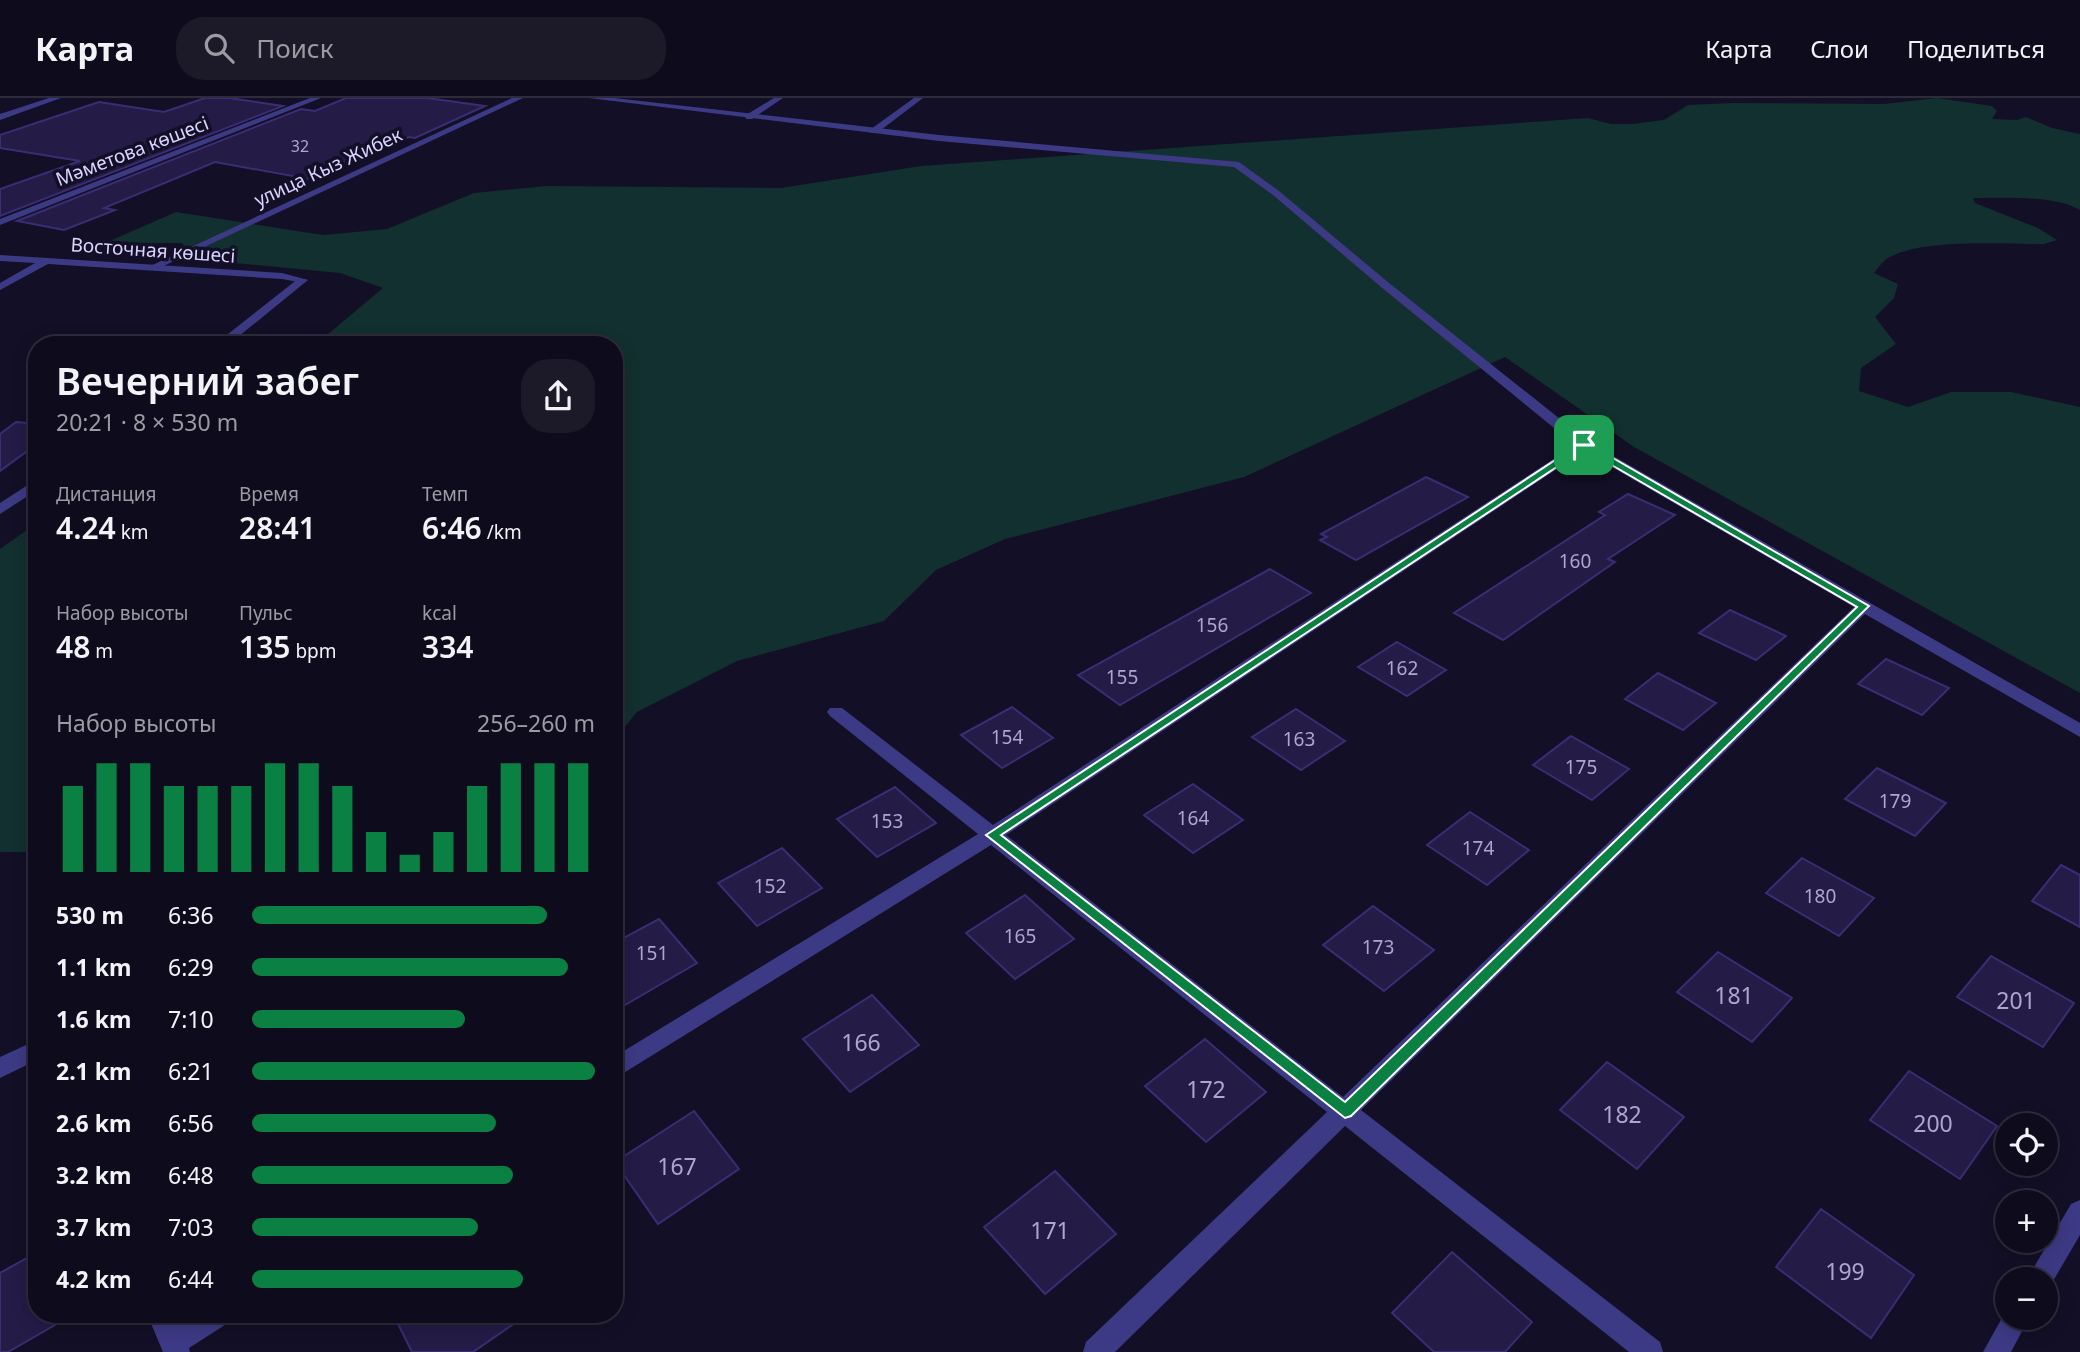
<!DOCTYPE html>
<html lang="ru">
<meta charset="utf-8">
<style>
body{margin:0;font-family:"Noto Sans",sans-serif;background:#1c1929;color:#f1f3f6;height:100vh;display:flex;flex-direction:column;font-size:26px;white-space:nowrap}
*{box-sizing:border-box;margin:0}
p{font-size:23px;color:#9b9ba3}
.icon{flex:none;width:38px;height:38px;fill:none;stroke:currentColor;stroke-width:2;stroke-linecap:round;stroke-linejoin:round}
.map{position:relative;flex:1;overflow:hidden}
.side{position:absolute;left:28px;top:238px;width:595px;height:987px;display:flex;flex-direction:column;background:#0e0b1c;border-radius:28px;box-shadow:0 4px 18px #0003,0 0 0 2px #2e2b3b}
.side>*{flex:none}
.fabs{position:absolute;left:1995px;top:1015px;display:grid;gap:14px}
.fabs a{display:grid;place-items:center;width:63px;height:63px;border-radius:50%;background:#0e0b1c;box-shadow:0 4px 18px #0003,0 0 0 2px #2e2b3b;font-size:35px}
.pin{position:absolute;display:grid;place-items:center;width:60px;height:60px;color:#fff;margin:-30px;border-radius:14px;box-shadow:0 4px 10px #0006}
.round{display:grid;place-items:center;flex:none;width:74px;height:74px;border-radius:28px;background:#1c1929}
.overview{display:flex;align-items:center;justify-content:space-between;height:119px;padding:0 28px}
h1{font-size:38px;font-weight:600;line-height:52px}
.stats{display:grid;grid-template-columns:repeat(3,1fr);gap:10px;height:119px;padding:7px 28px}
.stats div{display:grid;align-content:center}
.stats b{font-size:30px;font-weight:600}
.stats small{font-size:19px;font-weight:400}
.stats p{font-size:19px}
.chart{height:196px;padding:14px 28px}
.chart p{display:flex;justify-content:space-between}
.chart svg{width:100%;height:126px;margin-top:7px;stroke:#0b8043;stroke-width:6}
ul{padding:0 28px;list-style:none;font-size:23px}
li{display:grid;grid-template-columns:112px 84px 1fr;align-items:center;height:52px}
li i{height:18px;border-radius:9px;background:#0b8043}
header{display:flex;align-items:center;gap:42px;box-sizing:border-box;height:98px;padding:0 35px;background:#0e0b1c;border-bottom:2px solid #2e2b3b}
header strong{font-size:33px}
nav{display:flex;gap:38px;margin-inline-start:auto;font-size:24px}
.search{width:490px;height:63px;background:#1c1929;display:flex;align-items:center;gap:18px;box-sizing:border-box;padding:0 24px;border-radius:28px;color:#9b9ba3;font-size:26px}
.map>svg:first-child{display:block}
.green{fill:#12302f}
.building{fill:#241b47;stroke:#3b2d73;stroke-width:2}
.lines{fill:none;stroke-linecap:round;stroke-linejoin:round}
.lane{fill:#3d3a85;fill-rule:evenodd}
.street{fill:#3d3a85;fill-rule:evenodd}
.route{fill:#0b8043;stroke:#fff;stroke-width:2;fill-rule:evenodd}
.labels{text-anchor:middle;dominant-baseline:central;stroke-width:7;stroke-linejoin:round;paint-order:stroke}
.far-number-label{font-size:16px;fill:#aca6d1}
.far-street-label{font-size:19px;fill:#d9d4ff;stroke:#130f26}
.number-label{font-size:19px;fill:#aca6d1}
.near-number-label{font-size:23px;fill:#aca6d1}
</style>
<header>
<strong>Карта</strong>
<div class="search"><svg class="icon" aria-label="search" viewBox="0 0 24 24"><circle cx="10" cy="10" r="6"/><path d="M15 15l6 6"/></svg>Поиск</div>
<nav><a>Карта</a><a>Слои</a><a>Поделиться</a></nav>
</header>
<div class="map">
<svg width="2080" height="1254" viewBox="0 0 2080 1254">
<rect width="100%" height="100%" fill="#130f26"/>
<g class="green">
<path d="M 1937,0 L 1992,8 L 1997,13 L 1992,21 L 2017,22 L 2026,19 L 2052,30 L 2080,36 L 2080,112 C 2054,97 2004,100 1973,100 L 1975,105 L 2038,130 L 2057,142 L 2044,146 C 2003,146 1922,140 1888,160 C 1883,163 1878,170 1874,175 L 1898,186 L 1894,200 L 1875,219 L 1896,246 L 1861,270 L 1859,293 L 1908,309 L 1951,294 L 2011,294 L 2080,309 L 2080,595 L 1634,349 L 1505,259 L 1244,379 L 1005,441 L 936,472 L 884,523 L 737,563 L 637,614 L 614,642 L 614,247 L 315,247 L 383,190 L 340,175 L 193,161 L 182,145 L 105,145 L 176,114 L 323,137 L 387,131 L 474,95 L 547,88 L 781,90 L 921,68 L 1588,20 L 1611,26 L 1632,26 L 1664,22 L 1688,7 L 1733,5 L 1884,6 Z"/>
<path d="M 37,425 L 37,754 L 0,754 L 0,451 Z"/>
</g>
<g class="building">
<path d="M 205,0 L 229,0 L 283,8 L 0,118 L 0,91 L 80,63 L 0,50 L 0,37 L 99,4 L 164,14 Z"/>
<path d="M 346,0 L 427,0 L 485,8 L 415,40 L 409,39 L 309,81 L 215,64 L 104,110 L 115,112 L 64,132 L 17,123 L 301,11 L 315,13 Z"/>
<path d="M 16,324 L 37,326 L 37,346 L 0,373 L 0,336 Z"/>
<path d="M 1426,379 L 1468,399 L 1356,462 L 1320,442 L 1327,439 L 1321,436 Z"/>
<path d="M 1628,396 L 1675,417 L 1608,461 L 1615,464 L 1503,542 L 1454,515 L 1605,417 L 1599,414 Z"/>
<path d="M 1270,471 L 1311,495 L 1120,607 L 1078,577 Z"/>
<path d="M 1730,512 L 1786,538 L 1756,562 L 1699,535 Z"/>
<path d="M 1397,544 L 1446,572 L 1407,598 L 1358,569 Z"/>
<path d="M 1886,561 L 1949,590 L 1922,617 L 1858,586 Z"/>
<path d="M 1658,575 L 1716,605 L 1683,632 L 1625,601 Z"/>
<path d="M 1012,609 L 1053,640 L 1002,670 L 961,637 Z"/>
<path d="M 1296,611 L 1345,643 L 1301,672 L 1252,639 Z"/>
<path d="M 1571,638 L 1629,671 L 1592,702 L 1533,667 Z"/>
<path d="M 1877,670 L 1946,705 L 1915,738 L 1845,701 Z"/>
<path d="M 1193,686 L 1243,722 L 1193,755 L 1144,717 Z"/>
<path d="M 895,689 L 936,725 L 877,759 L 837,721 Z"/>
<path d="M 1470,714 L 1529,752 L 1487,787 L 1427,747 Z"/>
<path d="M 782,750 L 822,790 L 757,828 L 718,785 Z"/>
<path d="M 1802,760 L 1874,800 L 1839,838 L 1766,795 Z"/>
<path d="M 2061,767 L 2080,777 L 2080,829 L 2032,803 Z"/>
<path d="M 1025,797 L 1074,841 L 1015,881 L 966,835 Z"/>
<path d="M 1373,808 L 1434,852 L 1384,893 L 1323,847 Z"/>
<path d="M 659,821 L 697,865 L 625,907 L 614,892 L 614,845 Z"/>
<path d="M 1718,854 L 1792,900 L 1752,944 L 1677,894 Z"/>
<path d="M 1991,858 L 2074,905 L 2043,949 L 1957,899 Z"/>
<path d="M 872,897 L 919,947 L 850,994 L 803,941 Z"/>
<path d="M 1205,941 L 1266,994 L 1206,1044 L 1145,988 Z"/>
<path d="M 1607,964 L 1684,1019 L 1637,1071 L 1560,1012 Z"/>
<path d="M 1909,973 L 1997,1028 L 1960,1081 L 1870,1022 Z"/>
<path d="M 694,1013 L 739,1071 L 658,1126 L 615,1064 Z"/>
<path d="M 1055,1073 L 1116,1136 L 1045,1196 L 984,1129 Z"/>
<path d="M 1821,1111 L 1914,1177 L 1871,1240 L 1776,1169 Z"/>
<path d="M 1452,1154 L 1532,1224 L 1505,1254 L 1434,1254 L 1392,1215 Z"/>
<path d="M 27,1160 L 37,1191 L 37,1216 L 74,1216 L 8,1254 L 0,1254 L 0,1175 Z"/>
<path d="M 393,1216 L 528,1216 L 473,1254 L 412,1254 Z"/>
</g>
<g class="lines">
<g class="lane">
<path d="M 774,0 L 783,0 L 752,21 L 746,21 L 746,17 Z"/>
<path d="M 914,0 L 923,0 L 877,35 L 871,35 L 871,31 Z"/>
<path d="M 0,157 L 282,175 L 308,182 L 303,185 L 282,181 L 48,166 L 0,192 L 0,185 L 35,165 L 0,163 Z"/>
</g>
<g class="street">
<path d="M 49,0 L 61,0 L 0,22 L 0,16 Z"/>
<path d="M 310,0 L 321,0 L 0,127 L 0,121 Z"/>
<path d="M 512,0 L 523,0 L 155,172 L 146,170 Z"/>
<path d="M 589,0 L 614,0 L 939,37 L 1239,64 L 1279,93 L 1389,185 L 1589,344 L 2080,625 L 2080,639 L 1865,516 L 1361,1012 L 1660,1244 L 1663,1254 L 1629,1254 L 1345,1028 L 1115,1254 L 1083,1254 L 1086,1244 L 1327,1014 L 991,747 L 614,981 L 614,959 L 978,736 L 830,618 L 827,614 L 830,610 L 842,610 L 993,727 L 1575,347 L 1381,189 L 1273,97 L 1234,69 L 939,43 ZM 1584,353 L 1854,509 L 1343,999 L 1006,737 Z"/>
<path d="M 299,180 L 308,182 L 228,247 L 214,247 Z"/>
<path d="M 37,381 L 37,392 L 0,416 L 0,405 Z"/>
<path d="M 37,942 L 37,962 L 0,980 L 0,959 Z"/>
<path d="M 2080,1102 L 2080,1137 L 2049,1190 L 2046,1191 L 2046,1181 L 2027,1181 L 2071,1106 Z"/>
<path d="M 2007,1211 L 2007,1220 L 2029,1220 L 2011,1254 L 1983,1254 Z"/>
<path d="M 147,1216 L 174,1216 L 178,1226 L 194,1216 L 232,1216 L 228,1225 L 189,1250 L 190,1254 L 163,1254 Z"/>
</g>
</g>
<path class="route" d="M 1581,345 L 1587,345 L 1869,508 L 1351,1018 L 1345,1020 L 986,737 ZM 1584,351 L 1857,509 L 1345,1004 L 1001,737 Z"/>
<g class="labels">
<g class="far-number-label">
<text x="300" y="48">32</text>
</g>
<g class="far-street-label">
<text transform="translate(132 53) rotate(-21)">Мәметова көшесі</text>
<text transform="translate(328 69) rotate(-25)">улица Кыз Жибек</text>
<text transform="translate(153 152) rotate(4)">Восточная көшесі</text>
</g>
<g class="number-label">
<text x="1575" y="463">160</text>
<text x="1212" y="527">156</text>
<text x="1402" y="570">162</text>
<text x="1122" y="579">155</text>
<text x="1007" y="639">154</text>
<text x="1299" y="641">163</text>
<text x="1581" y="669">175</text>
<text x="1895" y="703">179</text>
<text x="1193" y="720">164</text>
<text x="887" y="723">153</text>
<text x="1478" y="750">174</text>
<text x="770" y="788">152</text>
<text x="1820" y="798">180</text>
<text x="1020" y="838">165</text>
<text x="1378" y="849">173</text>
<text x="652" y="855">151</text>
</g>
<g class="near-number-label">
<text x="1734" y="897">181</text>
<text x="2016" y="902">201</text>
<text x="861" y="944">166</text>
<text x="1206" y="991">172</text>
<text x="1622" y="1016">182</text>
<text x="1933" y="1025">200</text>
<text x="677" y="1068">167</text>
<text x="1050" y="1132">171</text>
<text x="1845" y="1173">199</text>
</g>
</g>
</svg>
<div class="fabs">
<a><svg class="icon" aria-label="locate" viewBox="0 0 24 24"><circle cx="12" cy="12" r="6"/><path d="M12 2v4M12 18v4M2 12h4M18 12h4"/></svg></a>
<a>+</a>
<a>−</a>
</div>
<div class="pin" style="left:1584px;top:347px;background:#1e9e55"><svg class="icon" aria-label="arrive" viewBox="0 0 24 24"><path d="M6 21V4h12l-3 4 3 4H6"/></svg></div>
<section class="side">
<div class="overview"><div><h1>Вечерний забег</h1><p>20:21 · 8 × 530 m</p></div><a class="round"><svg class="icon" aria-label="share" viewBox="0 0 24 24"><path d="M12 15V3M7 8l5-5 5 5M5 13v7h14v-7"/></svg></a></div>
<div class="stats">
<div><p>Дистанция</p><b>4.24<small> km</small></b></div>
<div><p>Время</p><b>28:41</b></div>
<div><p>Темп</p><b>6:46<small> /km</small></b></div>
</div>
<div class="stats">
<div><p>Набор высоты</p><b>48<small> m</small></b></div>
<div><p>Пульс</p><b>135<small> bpm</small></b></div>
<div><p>kcal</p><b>334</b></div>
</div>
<div class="chart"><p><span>Набор высоты</span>256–260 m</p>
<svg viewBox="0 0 160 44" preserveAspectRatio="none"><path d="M5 44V14M15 44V6M25 44V6M35 44V14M45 44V14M55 44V14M65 44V6M75 44V6M85 44V14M95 44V30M105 44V38M115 44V30M125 44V14M135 44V6M145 44V6M155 44V6"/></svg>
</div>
<ul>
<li><b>530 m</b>6:36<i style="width:86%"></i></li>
<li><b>1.1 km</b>6:29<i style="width:92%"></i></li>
<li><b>1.6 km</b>7:10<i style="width:62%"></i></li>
<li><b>2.1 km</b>6:21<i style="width:100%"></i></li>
<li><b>2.6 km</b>6:56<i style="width:71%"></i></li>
<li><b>3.2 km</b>6:48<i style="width:76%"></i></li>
<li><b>3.7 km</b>7:03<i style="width:66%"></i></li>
<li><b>4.2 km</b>6:44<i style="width:79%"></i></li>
</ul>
</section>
</div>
